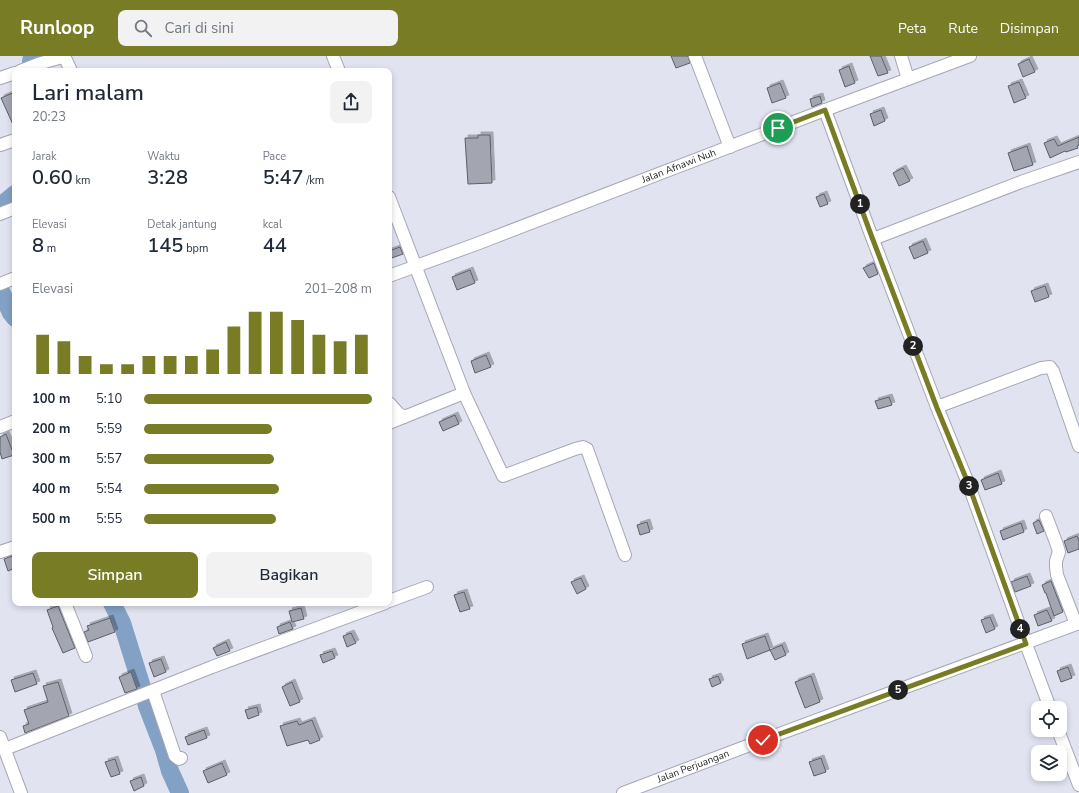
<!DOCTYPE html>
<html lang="id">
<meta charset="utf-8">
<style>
body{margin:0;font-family:"Nunito Sans",sans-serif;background:#f2f2f3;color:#1f2937;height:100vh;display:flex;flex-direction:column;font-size:15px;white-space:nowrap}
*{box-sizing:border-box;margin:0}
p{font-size:13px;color:#747a83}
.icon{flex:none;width:22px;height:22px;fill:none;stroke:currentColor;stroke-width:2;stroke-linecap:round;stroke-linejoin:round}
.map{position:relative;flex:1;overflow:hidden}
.drawer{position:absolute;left:12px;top:12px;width:380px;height:538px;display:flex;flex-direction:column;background:#fff;border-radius:8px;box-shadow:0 2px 6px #0003}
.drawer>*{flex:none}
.fabs{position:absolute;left:1031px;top:645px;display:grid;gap:8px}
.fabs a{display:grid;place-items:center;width:36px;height:36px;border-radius:8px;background:#fff;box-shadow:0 2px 6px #0003;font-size:20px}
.pin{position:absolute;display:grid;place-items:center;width:34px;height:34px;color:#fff;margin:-17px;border:2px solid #fff;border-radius:50%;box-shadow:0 1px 4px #0007}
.km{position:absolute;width:20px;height:20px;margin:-10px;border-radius:50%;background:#222;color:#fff;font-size:11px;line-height:20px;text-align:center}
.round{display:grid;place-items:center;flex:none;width:42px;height:42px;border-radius:8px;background:#f2f2f3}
.overview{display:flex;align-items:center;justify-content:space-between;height:68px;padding:0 20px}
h1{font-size:22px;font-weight:600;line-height:30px}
.stats{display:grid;grid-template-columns:repeat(3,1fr);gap:6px;height:68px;padding:4px 20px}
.stats div{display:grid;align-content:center}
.stats b{font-size:20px;font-weight:600}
.stats small{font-size:11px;font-weight:400}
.stats p{font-size:11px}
.chart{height:112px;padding:8px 20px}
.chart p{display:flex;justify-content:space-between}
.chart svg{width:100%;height:72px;margin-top:4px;stroke:#777c25;stroke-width:6}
.cta{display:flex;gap:8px;margin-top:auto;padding:8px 20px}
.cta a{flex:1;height:46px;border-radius:8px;background:#777c25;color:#fff;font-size:16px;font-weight:600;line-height:46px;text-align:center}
.cta a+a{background:#f2f2f3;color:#1f2937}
ul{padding:0 20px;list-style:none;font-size:13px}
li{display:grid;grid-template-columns:64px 48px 1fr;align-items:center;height:30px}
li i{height:10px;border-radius:5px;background:#777c25}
header{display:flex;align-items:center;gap:24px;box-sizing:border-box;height:56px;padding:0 20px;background:#777c25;color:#fff}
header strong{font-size:19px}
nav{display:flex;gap:22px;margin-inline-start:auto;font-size:14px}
.search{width:280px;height:36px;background:#f2f2f3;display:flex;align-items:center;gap:10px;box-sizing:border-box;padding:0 14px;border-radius:8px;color:#747a83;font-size:15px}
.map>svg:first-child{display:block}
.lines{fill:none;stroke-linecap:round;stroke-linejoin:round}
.river{stroke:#82a1c4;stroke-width:18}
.building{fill:#a3a6b1;stroke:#5b5e68;filter:url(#shadow)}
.minor-casing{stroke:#a5a7b3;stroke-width:14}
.minor{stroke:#fff;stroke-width:12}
.route-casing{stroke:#fff;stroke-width:8}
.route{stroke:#777c25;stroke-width:5}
.labels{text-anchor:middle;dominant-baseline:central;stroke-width:3;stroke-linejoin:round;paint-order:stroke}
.street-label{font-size:10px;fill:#1e1f23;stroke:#fff}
</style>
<header>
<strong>Runloop</strong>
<div class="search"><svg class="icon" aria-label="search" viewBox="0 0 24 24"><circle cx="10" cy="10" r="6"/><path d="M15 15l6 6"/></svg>Cari di sini</div>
<nav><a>Peta</a><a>Rute</a><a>Disimpan</a></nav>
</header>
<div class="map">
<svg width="1079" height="737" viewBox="0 0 1079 737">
<defs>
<filter id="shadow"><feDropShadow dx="3" dy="-3" stdDeviation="0" flood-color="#0004"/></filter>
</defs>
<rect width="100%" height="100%" fill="#e1e4f0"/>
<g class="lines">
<g class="river">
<path d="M 32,0 L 31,6 L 38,15"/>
<path d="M 0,149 L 4,147 L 15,138"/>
<path d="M 0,233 L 11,257 L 15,262"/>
<path d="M 112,547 L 122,567 L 141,628 L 147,650 L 164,694 L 170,715 L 180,737"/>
</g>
</g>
<g class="building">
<path d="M 671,0 L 688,0 L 690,7 L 676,12 Z"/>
<path d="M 870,0 L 881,0 L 888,17 L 878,20 Z"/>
<path d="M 1029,3 L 1035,16 L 1023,21 L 1018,8 Z"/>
<path d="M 849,10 L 855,27 L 845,31 L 839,14 Z"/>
<path d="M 1019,26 L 1026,42 L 1014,47 L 1008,30 Z"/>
<path d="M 780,27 L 786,42 L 772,47 L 767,32 Z"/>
<path d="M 15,36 L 15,73 L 1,42 Z"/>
<path d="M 820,40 L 822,47 L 812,51 L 810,43 Z"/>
<path d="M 881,54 L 885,65 L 874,70 L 870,58 Z"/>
<path d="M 478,79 L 490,79 L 492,127 L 468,128 L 465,82 L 478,82 Z"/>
<path d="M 1079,81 L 1079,89 L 1077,90 L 1078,92 L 1066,96 L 1065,95 L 1050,102 L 1044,87 L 1054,83 L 1058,90 Z"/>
<path d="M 1027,90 L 1033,109 L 1014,115 L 1008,97 Z"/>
<path d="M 903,112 L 910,125 L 899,130 L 893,117 Z"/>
<path d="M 824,138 L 828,148 L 820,151 L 816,141 Z"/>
<path d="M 923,185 L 928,197 L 914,203 L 909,191 Z"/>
<path d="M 400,191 L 403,198 L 389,203 L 389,195 Z"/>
<path d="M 874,207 L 878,218 L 869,222 L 863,212 Z"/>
<path d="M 470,214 L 475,227 L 457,234 L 452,221 Z"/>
<path d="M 1045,230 L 1049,241 L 1035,246 L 1031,235 Z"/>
<path d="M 486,299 L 491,311 L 475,317 L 471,305 Z"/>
<path d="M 889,341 L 892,349 L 878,353 L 875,345 Z"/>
<path d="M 455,359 L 459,368 L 443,375 L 439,366 Z"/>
<path d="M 6,378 L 14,399 L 2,403 L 0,396 L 0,381 Z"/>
<path d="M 998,417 L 1002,428 L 985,434 L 981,424 Z"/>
<path d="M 1039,464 L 1044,475 L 1037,478 L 1033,467 Z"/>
<path d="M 647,466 L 650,476 L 640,479 L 637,469 Z"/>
<path d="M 1021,467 L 1024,476 L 1003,484 L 1000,475 Z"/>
<path d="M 1077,480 L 1079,485 L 1079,493 L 1068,497 L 1064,485 Z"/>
<path d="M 15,499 L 15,512 L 8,515 L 4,503 Z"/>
<path d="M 1027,520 L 1031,530 L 1015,536 L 1011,526 Z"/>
<path d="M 581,522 L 586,533 L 577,538 L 571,526 Z"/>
<path d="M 1051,525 L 1063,556 L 1054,560 L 1046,537 L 1045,537 L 1042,529 Z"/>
<path d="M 464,536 L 470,553 L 460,556 L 454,539 Z"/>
<path d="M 58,550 L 75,592 L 63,597 L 52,572 L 53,571 L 47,554 Z"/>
<path d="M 301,552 L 304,563 L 292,566 L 289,555 Z"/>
<path d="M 1047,554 L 1052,565 L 1038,570 L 1034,559 Z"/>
<path d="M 990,561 L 995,573 L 986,577 L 981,564 Z"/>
<path d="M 110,562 L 115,576 L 88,586 L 84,576 L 89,574 L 87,570 Z"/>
<path d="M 290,566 L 293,573 L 279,578 L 277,571 Z"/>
<path d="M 351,577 L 356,587 L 347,591 L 343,580 Z"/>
<path d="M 765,580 L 770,594 L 747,603 L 742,588 Z"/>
<path d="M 226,586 L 230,595 L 217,600 L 213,592 Z"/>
<path d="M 782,589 L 786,599 L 775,604 L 770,594 Z"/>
<path d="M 332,595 L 335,602 L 323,607 L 320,599 Z"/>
<path d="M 161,603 L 166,616 L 154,621 L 149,607 Z"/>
<path d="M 1068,611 L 1072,622 L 1061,626 L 1057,615 Z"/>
<path d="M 131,616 L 137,633 L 125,637 L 119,621 Z"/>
<path d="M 33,617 L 37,628 L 15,636 L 11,624 Z"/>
<path d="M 718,620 L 721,627 L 712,631 L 709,623 Z"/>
<path d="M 811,620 L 820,646 L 805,652 L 795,626 Z"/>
<path d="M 58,626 L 69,660 L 25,677 L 23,670 L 29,668 L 24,654 L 48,646 L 43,630 Z"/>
<path d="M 292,626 L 300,646 L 290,650 L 282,631 Z"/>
<path d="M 257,651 L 259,659 L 248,663 L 245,654 Z"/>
<path d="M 312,664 L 320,684 L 310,688 L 308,684 L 287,690 L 280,670 L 297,665 L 299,669 Z"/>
<path d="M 204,674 L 207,682 L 188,689 L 185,681 Z"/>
<path d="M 821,702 L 826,716 L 814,720 L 809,706 Z"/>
<path d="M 115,703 L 120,718 L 111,721 L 105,706 Z"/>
<path d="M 222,707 L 227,719 L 208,727 L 203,715 Z"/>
<path d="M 141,721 L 144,730 L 134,735 L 130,725 Z"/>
</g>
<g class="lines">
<defs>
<g id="minor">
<path d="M 333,0 L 339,15"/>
<path d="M 695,0 L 730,91"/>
<path d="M 901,0 L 908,23"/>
<path d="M 20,15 L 38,8 L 62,1 L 66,4 L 71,15"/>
<path d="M 0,22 L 15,17"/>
<path d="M 825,54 L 870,176 L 937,351 L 968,427 L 1026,588 L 1050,652"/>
<path d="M 0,89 L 15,84"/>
<path d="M 389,141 L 464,337 L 503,420 L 575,393 L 583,391 L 587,393 L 625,499"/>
<path d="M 0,158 L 15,152"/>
<path d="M 873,183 L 1021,126 L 1079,106"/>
<path id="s1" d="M 389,220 L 479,187 L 825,54 L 970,0"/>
<path d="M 0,228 L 15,222"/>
<path d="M 389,347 L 398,357 L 404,361"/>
<path d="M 937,351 L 1041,312 L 1050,311 L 1053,315 L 1079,390"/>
<path d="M 389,367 L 464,337"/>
<path d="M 0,371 L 15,365"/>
<path d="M 1046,460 L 1057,489 L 1059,496 L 1056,505 L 1056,511 L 1057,519 L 1076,568"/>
<path d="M 0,496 L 15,491"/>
<path d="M 389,545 L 427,531"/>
<path d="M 65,547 L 86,600"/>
<path d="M 153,635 L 175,700 L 179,703 L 181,702"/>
<path d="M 1058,674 L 1079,729"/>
<path d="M 0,681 L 21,737"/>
<path d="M 5,693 L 212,611 L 385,547"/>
<path id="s2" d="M 623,737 L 763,684 L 1079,567"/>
</g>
</defs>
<use href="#minor" class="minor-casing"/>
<use href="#minor" class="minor"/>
</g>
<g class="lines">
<defs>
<path id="route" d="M 763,684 L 1026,588 L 968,427 L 937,352 L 870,176 L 825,54 L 778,72"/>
</defs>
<use href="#route" class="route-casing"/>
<use href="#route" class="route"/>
</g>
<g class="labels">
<g class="street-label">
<text stroke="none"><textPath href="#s1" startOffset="310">Jalan Afnawi Nuh</textPath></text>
<text stroke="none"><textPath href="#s2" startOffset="75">Jalan Perjuangan</textPath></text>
</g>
</g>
</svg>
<div class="fabs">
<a><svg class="icon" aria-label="locate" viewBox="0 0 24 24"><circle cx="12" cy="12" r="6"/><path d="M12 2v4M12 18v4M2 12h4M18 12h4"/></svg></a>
<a><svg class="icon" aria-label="layers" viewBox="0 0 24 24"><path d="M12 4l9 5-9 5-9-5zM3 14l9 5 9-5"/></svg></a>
</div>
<div class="pin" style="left:778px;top:72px;background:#1e9e55"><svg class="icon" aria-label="arrive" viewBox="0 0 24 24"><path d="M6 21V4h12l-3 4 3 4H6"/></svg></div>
<div class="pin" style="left:763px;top:684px;background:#d93025"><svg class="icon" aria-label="check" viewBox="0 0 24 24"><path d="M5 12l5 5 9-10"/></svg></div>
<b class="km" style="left:860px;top:148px">1</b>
<b class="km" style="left:913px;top:290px">2</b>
<b class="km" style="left:969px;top:430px">3</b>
<b class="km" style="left:1020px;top:573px">4</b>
<b class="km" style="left:898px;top:634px">5</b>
<section class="drawer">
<div class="overview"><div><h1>Lari malam</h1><p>20:23</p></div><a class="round"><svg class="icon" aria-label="share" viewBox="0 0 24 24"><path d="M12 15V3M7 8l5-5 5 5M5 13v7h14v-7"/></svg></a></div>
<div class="stats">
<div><p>Jarak</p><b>0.60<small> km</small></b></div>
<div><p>Waktu</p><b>3:28</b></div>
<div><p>Pace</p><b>5:47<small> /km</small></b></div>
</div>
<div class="stats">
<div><p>Elevasi</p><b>8<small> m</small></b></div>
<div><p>Detak jantung</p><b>145<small> bpm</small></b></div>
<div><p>kcal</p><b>44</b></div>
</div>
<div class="chart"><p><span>Elevasi</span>201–208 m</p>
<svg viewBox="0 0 160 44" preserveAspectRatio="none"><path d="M5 44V20M15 44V24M25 44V33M35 44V38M45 44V38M55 44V33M65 44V33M75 44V33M85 44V29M95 44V15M105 44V6M115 44V6M125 44V11M135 44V20M145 44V24M155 44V20"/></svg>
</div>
<ul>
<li><b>100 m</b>5:10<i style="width:100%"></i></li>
<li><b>200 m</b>5:59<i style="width:56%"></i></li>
<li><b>300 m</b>5:57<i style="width:57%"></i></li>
<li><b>400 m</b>5:54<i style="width:59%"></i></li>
<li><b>500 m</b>5:55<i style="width:58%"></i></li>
</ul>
<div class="cta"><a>Simpan</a><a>Bagikan</a></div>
</section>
</div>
